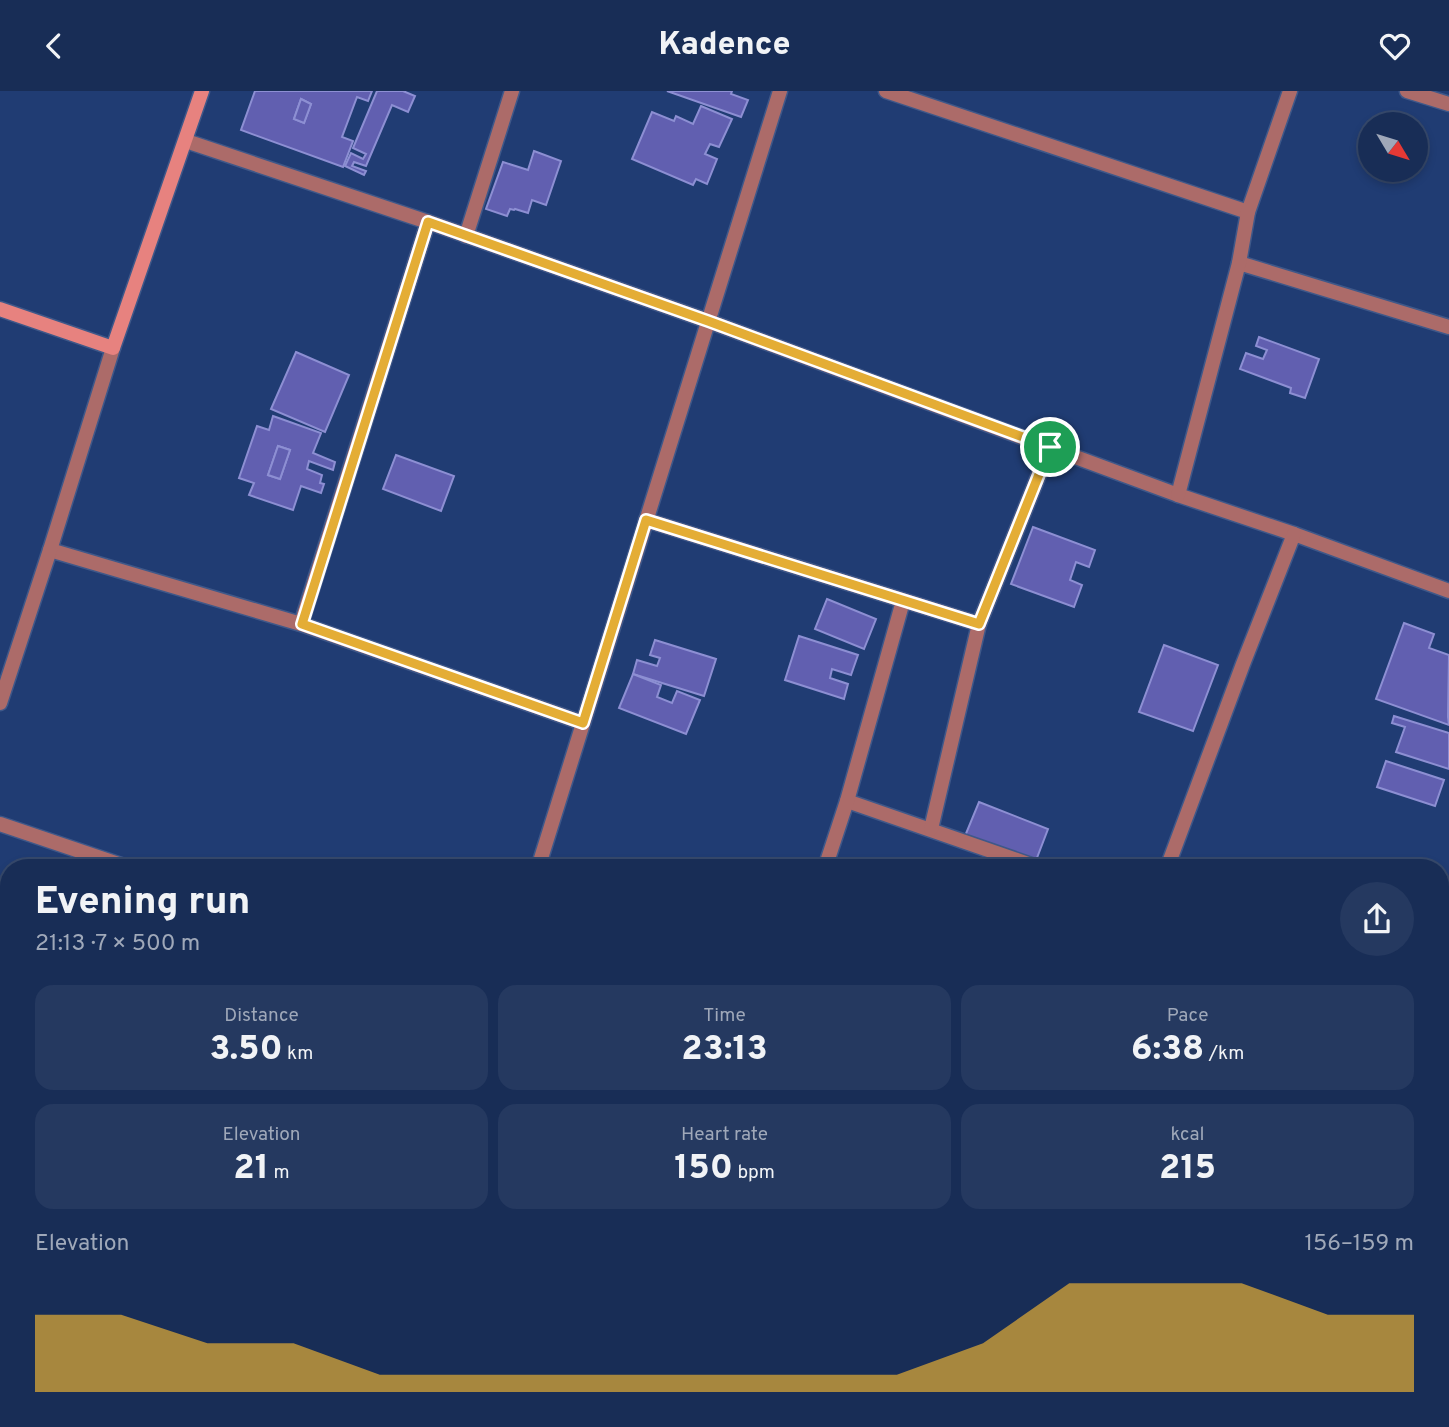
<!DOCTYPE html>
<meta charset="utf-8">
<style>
body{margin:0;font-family:Overpass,sans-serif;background:#253960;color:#f1f3f6;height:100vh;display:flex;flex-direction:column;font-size:26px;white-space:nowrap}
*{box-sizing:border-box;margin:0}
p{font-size:23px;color:#9fa8b9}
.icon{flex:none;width:38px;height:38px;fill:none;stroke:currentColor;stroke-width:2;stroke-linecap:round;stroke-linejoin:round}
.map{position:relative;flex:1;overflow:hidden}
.side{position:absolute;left:0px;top:768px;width:1449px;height:569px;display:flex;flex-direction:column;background:#182d56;border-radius:28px 28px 0 0;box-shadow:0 4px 10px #0003,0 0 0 2px #36496c}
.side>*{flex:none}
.needle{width:46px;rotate:128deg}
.fabs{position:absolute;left:1358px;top:21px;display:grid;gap:14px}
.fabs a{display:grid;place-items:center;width:70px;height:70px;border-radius:50%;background:#182d56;box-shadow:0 4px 10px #0003,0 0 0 2px #36496c;font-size:35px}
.pin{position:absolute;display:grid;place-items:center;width:60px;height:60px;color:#fff;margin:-30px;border:4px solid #fff;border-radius:50%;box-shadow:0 2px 7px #0007}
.round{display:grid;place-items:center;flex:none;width:74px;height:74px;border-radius:37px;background:#253960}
.overview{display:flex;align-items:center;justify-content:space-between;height:119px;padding:0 35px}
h1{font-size:38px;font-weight:800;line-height:52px}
.metrics{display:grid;grid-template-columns:repeat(3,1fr);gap:10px;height:119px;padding:7px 35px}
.metrics div{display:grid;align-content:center;border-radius:18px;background:#253960;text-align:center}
.metrics b{font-size:35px;font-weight:800}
.metrics small{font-size:19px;font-weight:400}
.metrics p{font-size:19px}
.chart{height:196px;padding:14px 35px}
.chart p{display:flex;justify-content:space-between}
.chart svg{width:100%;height:126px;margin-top:7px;fill:#e4ad35;opacity:.7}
header{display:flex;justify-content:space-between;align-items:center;height:91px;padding:0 35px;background:#182d56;font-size:32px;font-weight:800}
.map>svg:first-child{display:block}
.building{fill:#615fb0;stroke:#8d8fd3;stroke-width:2;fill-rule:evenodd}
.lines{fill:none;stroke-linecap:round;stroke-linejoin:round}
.street-casing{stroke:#3f5889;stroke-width:17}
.secondary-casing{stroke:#3f5889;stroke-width:17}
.street{stroke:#ac6b69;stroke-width:14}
.secondary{stroke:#e7827f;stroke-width:14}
.route-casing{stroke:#fff;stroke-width:14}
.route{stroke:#e4ad35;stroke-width:9}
</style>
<header><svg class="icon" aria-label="back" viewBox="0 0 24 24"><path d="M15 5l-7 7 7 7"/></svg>Kadence<svg class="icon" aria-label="heart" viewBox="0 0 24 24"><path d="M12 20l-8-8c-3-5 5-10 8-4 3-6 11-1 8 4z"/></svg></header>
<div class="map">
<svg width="1449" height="1336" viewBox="0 0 1449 1336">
<rect width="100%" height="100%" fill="#203c73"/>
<g class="building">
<path d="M 255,0 L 372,0 L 368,10 L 357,6 L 342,46 L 353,50 L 343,76 L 241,39 ZM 301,8 L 311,13 L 304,32 L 294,28 Z"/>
<path d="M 377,0 L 403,0 L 415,5 L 408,21 L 392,14 L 366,75 L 354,71 L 352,75 L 366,80 L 364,84 L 345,75 L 351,62 L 363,68 L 366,63 L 353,57 Z"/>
<path d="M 667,0 L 732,0 L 731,3 L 748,9 L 741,26 Z"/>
<path d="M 301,8 L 311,13 L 304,32 L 294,28 Z"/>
<path d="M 701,15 L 732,28 L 719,56 L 710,53 L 705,63 L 717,68 L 707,93 L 696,88 L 693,94 L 632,68 L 652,21 L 674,30 L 676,25 L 693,33 Z"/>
<path d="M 534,60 L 561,70 L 546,114 L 532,109 L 528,122 L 515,118 L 514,119 L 510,118 L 507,125 L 486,118 L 503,71 L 528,79 Z"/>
<path d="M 1259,246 L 1319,268 L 1305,307 L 1290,302 L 1291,297 L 1240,278 L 1246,262 L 1263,268 L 1267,259 L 1256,255 Z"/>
<path d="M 296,261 L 349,284 L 325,341 L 271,318 Z"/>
<path d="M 273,325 L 321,342 L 313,362 L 335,371 L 333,379 L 309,370 L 307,378 L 322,384 L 320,392 L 324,393 L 321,402 L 301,395 L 293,419 L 249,404 L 254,392 L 239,387 L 257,335 L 269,339 ZM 278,355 L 290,359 L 280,388 L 268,384 Z"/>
<path d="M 278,355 L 290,359 L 280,388 L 268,384 Z"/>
<path d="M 396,364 L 454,385 L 441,420 L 383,398 Z"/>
<path d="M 1033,436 L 1095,459 L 1089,476 L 1076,471 L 1070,489 L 1082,494 L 1074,516 L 1011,493 Z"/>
<path d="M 827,508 L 876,528 L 864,558 L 815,538 Z"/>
<path d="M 1404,532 L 1434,543 L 1429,557 L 1449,564 L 1448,626 L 1449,634 L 1376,608 Z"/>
<path d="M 799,545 L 858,564 L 851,584 L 832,578 L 830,587 L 848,593 L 844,608 L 785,589 Z"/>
<path d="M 655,549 L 716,568 L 704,605 L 633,583 L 637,569 L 657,575 L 660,567 L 650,564 Z"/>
<path d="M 1164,554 L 1218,574 L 1193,640 L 1139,621 Z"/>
<path d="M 633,583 L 661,594 L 657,606 L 672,612 L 677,600 L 700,609 L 686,643 L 619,617 Z"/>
<path d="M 1394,625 L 1449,642 L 1449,678 L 1396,661 L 1405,636 L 1392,632 Z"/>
<path d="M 1386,670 L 1444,689 L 1435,715 L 1377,696 Z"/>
<path d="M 979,711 L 1048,738 L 1035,772 L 965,745 Z"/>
<path d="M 1440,966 L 1449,969 L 1449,1000 L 1440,996 Z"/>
</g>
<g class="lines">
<defs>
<g id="street">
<path d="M 886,0 L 1248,121"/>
<path d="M 1407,0 L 1449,13"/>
<path d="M 186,50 L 428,131 L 708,230 L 1178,404 L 1294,443 L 1449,500"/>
<path d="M 466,145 L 512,0"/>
<path d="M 1239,172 L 1449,236"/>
<path d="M 1178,404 L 1239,172 L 1248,121 L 1290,0"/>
<path d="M 646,429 L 979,533"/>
<path d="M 50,459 L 301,533 L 583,632"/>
<path d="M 301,533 L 428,131"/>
<path d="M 0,612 L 50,459 L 113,257"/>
<path d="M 847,710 L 1040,777"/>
<path d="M 0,733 L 130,777"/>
<path d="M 931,738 L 979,533 L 1050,356"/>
<path d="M 538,777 L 780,0"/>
<path d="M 825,777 L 847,710 L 903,510"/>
<path d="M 1167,777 L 1243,573 L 1294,443"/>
<path d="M 1440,831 L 1449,804"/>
<path d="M 0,1010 L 9,1012"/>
<path d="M 1440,1245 L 1449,1248"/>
<path d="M 0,1305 L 9,1281"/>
<path d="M 971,1328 L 994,1336"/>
<path d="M 187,1336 L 190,1328"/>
<path d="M 357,1336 L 360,1328"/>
<path d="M 622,1336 L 625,1328"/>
<path d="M 843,1336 L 845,1328"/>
<path d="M 1273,1336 L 1276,1328"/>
</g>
<path id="secondary" d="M 0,218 L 113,257 L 202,0"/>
</defs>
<use href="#street" class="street-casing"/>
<use href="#secondary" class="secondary-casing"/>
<use href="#street" class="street"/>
<use href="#secondary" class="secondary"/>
</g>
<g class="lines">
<defs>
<path id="route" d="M 428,131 L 708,230 L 1050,356 L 979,533 L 646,429 L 583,632 L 302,533 Z"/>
</defs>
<use href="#route" class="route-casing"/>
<use href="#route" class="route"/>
</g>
</svg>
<div class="fabs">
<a><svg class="needle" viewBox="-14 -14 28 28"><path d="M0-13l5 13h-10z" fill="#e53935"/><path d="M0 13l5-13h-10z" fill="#9fa8b9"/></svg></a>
</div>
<div class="pin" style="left:1050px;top:356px;background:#1e9e55"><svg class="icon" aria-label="arrive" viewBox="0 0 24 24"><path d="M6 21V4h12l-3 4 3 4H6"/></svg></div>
<section class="side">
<div class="overview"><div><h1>Evening run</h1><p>21:13 · 7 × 500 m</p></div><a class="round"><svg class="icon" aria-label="share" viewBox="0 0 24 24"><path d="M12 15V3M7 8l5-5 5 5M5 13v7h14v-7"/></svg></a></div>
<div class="metrics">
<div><p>Distance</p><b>3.50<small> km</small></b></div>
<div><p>Time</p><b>23:13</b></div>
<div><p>Pace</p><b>6:38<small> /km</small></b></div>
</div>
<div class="metrics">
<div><p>Elevation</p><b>21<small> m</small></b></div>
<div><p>Heart rate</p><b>150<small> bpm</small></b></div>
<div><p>kcal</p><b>215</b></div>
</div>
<div class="chart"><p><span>Elevation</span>156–159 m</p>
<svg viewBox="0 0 160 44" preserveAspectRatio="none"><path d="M0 44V17L10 17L20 27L30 27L40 38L50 38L60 38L70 38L80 38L90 38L100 38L110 27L120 6L130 6L140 6L150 17L160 17V44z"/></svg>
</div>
</section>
</div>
